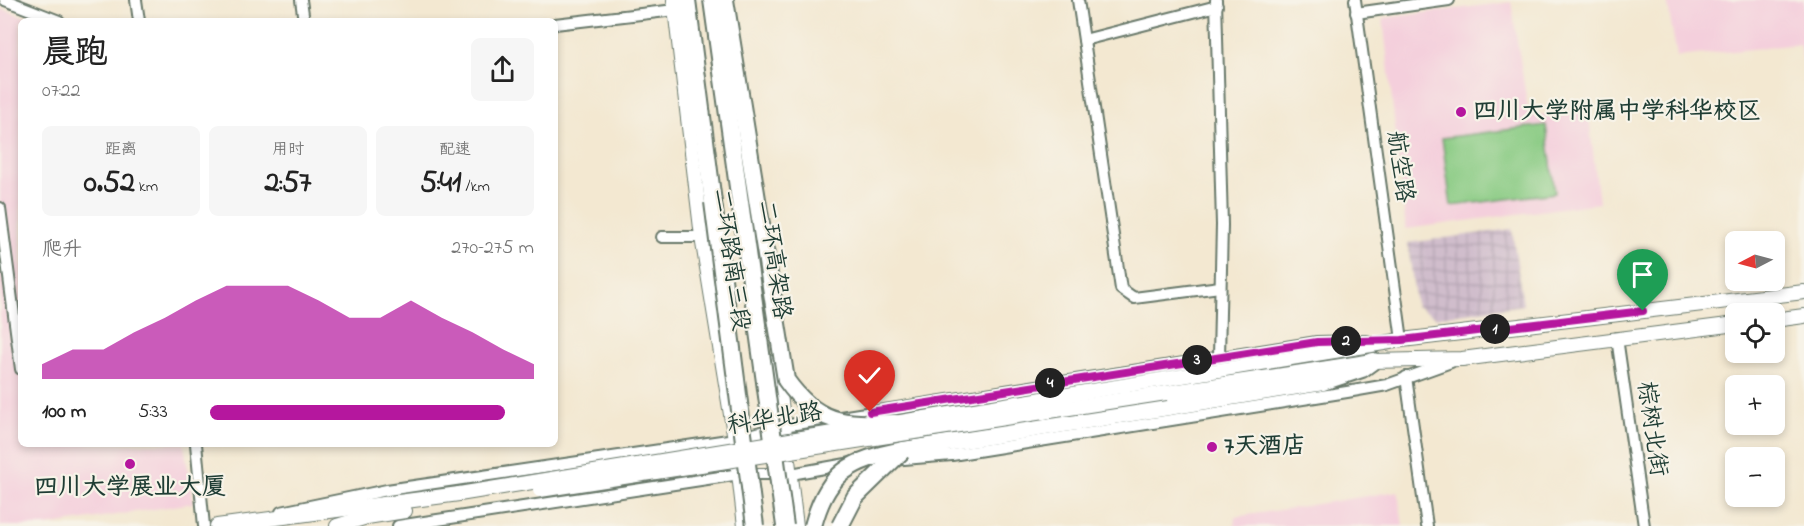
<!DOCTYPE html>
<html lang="zh">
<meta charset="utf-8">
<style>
body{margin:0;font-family:"Indie Flower","LXGW WenKai TC",sans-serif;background:#f6f6f6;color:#222;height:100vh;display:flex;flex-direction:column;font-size:22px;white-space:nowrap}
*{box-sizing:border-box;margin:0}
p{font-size:20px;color:#767676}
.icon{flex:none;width:33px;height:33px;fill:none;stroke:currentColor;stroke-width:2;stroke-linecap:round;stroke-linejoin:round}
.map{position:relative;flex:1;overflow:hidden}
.side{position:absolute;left:18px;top:18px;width:540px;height:429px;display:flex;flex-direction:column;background:#fff;border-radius:9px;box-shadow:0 3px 9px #0003}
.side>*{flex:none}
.needle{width:39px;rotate:264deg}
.fabs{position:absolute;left:1725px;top:231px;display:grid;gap:12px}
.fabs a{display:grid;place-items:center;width:60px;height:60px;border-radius:9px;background:#fff;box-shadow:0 3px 9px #0003;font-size:30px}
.pin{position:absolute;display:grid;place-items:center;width:51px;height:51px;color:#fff;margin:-62px -26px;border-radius:50% 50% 50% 0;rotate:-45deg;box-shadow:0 0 6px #0007}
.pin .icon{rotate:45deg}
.km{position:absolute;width:30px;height:30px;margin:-15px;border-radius:50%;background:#222;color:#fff;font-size:16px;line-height:30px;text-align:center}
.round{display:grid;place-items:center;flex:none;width:63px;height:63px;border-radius:9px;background:#f6f6f6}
.head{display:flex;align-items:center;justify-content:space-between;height:102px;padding:0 24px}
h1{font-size:33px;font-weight:800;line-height:45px}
.figures{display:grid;grid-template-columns:repeat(3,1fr);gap:9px;height:102px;padding:6px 24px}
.figures div{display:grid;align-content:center;border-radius:9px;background:#f6f6f6;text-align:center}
.figures b{font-size:30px;font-weight:800}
.figures small{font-size:16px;font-weight:400}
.figures p{font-size:16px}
.chart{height:168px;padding:12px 24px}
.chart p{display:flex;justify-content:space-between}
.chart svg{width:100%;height:108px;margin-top:6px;fill:#b5179e;opacity:.7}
ul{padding:0 24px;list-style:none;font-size:20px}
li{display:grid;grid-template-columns:96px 72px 1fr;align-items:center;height:45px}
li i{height:15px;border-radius:8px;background:#b5179e}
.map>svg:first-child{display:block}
.built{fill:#f4cfdc}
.industrial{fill:url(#industrial-grid)}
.pitch{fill:#88ca82;stroke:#54845b;stroke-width:1.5}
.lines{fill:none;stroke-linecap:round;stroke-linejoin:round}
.minor-casing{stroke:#69796b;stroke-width:14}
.major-casing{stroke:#69796b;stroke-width:16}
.highway-casing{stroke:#69796b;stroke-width:20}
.minor{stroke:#fff;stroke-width:10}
.major{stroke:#fff;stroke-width:14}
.highway{stroke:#fff;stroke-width:16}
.major-bridge-casing{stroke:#69796b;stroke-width:16;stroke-linecap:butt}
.highway-bridge-casing{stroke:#69796b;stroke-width:20;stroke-linecap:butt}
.major-bridge{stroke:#fff;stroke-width:14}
.highway-bridge{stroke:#fff;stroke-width:16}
.route-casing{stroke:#fff;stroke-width:12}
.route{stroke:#b5179e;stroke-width:8}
.poi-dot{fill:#b5179e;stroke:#f7f3e8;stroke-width:2}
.labels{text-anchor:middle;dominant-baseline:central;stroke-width:4.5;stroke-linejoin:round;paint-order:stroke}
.poi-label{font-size:24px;font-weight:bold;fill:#1f3d34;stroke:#f7f3e8;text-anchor:start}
.street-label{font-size:24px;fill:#1f3d34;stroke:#f7f3e8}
</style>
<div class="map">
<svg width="1804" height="526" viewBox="0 0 1804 526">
<defs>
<pattern id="industrial-grid" width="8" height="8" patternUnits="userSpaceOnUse" patternTransform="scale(1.5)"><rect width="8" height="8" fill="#d0bdcc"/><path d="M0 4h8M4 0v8" fill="none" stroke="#b2a3b0"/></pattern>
</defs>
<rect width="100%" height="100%" fill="#f7f3e8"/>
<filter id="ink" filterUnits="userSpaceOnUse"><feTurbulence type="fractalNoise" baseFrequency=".0167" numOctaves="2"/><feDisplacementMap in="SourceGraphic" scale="12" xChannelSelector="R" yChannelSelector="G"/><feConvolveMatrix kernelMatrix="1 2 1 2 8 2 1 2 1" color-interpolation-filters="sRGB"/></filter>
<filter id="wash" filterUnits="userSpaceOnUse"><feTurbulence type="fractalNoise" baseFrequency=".008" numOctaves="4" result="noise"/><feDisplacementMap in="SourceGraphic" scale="24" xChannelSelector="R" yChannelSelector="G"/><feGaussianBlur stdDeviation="1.35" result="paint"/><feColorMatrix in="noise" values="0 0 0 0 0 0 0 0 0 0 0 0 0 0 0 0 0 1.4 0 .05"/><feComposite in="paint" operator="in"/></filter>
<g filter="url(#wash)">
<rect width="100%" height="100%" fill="#f3e8d1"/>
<g class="built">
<path d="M 1667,0 L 1804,0 L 1804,65 L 1799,44 L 1677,57 Z"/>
<path d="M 1511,2 L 1529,116 L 1588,109 L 1599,203 L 1406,229 L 1383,18 Z"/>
<path d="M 0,8 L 36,21 L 21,21 L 21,444 L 184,444 L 193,503 L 45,526 L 0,526 Z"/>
<path d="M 1398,491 L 1403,526 L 1234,526 L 1235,517 Z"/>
</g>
<path class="industrial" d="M 1512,229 L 1523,305 L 1436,317 L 1416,306 L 1408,243 Z"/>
<path class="pitch" d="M 1546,125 L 1555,193 L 1451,206 L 1442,138 Z"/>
</g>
<g filter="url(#ink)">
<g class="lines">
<defs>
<g id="minor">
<path d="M 5,0 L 59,21"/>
<path d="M 136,0 L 139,21"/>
<path d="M 301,0 L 304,21"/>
<path d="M 1078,0 L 1121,289 L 1134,298 L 1220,287"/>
<path d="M 1216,0 L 1222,225 L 1219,356"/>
<path d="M 1355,0 L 1402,340 L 1395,340"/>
<path d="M 1356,13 L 1449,0"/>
<path d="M 555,24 L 675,10"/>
<path d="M 1084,40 L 1217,6"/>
<path d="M 0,208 L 21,369"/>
<path d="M 662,237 L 702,237"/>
<path d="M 1617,338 L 1644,526"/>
<path d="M 1406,377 L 1427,526"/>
<path d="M 196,444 L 204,526"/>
<path d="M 892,460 L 952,455 L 1347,392 L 1387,385 L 1451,362"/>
<path d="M 281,512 L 387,490 L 735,439 L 783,426 L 1317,342 L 1367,341"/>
<path d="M 398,526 L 740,474 L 791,474 L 852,463"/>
</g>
<g id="major">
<path d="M 674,0 L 702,237 L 735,439 L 745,526"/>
<path d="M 1774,320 L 1804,316"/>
<path d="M 776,361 L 796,526"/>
<path d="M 1164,379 L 1402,340 L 1804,292"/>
<path d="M 1166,393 L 1373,361 L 1462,359 L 1736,324"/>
<path d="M 217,526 L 459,494"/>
<path d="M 337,526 L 367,517 L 405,511"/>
</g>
<g id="highway">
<path d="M 687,0 L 713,202"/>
<path d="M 903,450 L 1323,382 L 1362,369 L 1373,361"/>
</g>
</defs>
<use href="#minor" class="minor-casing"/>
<use href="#major" class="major-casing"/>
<use href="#highway" class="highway-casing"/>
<use href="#minor" class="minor"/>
<use href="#major" class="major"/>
<use href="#highway" class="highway"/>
<defs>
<g id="major-bridge">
<path d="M 540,490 L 1166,393"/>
<path d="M 459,494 L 1164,379"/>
</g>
<g id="highway-bridge">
<path d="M 712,0 L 785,526"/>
<path d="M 725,0 L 786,380 C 818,425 843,424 895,423"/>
<path d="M 713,202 L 755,526"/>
<path d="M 813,526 C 827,472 851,460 903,450"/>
<path d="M 840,526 L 855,497 L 902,451"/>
</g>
</defs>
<use href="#major-bridge" class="major-bridge-casing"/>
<use href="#highway-bridge" class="highway-bridge-casing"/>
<use href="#major-bridge" class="major-bridge"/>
<use href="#highway-bridge" class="highway-bridge"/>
</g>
</g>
<g class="lines" filter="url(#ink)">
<defs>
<path id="route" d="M 870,412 L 1317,342 L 1402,340 L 1643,311"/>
</defs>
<use href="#route" class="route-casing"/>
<use href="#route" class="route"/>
</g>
<g class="poi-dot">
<circle cx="1461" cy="112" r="6"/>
<circle cx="1212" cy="447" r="6"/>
<circle cx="130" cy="464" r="6"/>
</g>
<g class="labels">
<g class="poi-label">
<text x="1473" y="112">四川大学附属中学科华校区</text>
<text x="1224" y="447">7天酒店</text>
<text x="130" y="488" text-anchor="middle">四川大学展业大厦</text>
</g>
<g class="street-label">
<text transform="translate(1399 167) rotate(82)">航空路</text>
<text transform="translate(730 260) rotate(82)">二环路南三段</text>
<text transform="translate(773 260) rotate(82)">二环高架路</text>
<text transform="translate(775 420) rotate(-9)">科华北路</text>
<text transform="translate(1651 429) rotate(82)">棕树北街</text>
</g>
</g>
</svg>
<div class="fabs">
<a><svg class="needle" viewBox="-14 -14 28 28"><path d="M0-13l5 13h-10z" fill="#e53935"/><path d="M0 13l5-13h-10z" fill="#767676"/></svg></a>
<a><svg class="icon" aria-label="locate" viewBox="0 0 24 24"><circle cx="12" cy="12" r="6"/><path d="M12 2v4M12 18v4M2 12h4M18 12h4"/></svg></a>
<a>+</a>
<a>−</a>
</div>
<div class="pin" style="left:1643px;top:311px;background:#1e9e55"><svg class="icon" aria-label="arrive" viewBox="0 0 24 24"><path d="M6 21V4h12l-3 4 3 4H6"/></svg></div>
<div class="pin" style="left:870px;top:412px;background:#d93025"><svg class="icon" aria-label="check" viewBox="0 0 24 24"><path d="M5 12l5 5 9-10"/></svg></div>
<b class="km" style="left:1495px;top:329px">1</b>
<b class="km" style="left:1346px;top:341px">2</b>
<b class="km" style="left:1197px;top:360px">3</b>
<b class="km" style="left:1050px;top:383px">4</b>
<section class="side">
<div class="head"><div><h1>晨跑</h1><p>07:22</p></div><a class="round"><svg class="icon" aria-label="share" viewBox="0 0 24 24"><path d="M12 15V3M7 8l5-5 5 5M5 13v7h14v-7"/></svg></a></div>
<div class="figures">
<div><p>距离</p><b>0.52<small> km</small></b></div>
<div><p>用时</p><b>2:57</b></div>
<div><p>配速</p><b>5:41<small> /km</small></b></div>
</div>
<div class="chart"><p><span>爬升</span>270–275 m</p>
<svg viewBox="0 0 160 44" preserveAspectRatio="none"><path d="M0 44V38L10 32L20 32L30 25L40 19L50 12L60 6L70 6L80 6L90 12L100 19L110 19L120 12L130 19L140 25L150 32L160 38V44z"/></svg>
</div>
<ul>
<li><b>100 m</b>5:33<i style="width:91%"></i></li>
</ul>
</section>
</div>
